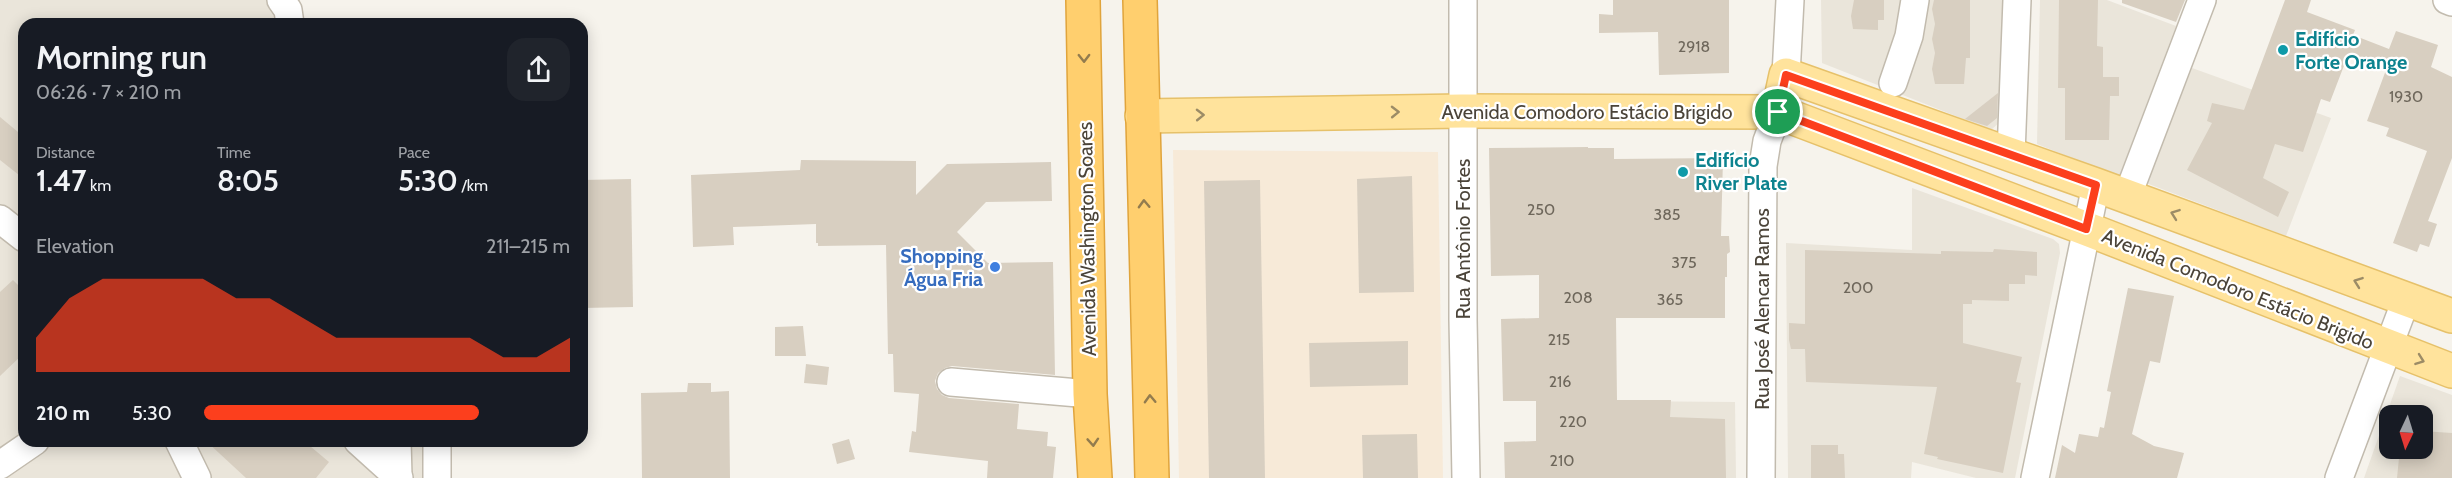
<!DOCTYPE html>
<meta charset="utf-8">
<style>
body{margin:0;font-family:Cabin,sans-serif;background:#20242c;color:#f1f3f6;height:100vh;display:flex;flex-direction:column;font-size:22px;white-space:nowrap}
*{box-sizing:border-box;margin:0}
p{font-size:20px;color:#9ea1a6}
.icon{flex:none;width:33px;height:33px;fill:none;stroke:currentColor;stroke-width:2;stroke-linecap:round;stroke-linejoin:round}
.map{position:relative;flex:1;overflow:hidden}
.details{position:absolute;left:18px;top:18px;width:570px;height:429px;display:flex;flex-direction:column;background:#171b24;border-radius:18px;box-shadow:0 3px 15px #0003}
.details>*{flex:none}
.needle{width:39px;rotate:184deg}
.tools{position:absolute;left:2379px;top:405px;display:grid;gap:12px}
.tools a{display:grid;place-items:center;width:54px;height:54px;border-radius:12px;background:#171b24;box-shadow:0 3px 15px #0003;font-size:30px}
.pin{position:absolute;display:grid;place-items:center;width:51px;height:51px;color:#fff;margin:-26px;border:3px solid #fff;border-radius:50%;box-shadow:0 2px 6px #0007}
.round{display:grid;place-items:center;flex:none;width:63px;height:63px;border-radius:18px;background:#20242c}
.summary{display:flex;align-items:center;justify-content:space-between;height:102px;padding:0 18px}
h1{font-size:33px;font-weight:600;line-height:45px}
.metrics{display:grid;grid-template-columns:repeat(3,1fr);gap:9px;height:102px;padding:6px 18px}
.metrics div{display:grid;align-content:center}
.metrics b{font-size:30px;font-weight:600}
.metrics small{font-size:16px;font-weight:400}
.metrics p{font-size:16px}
.chart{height:168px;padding:12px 18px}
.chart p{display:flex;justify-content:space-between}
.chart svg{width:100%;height:108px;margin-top:6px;fill:#fc3f1d;opacity:.7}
ul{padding:0 18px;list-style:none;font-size:20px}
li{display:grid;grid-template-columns:96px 72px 1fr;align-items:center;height:45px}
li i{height:15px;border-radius:8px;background:#fc3f1d}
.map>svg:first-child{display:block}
.residential{fill:#eae5da;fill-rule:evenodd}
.commercial{fill:#f7ead8}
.building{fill:#d8cfc1}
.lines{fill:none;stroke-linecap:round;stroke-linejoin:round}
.minor-casing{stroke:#c2bbae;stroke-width:30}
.major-casing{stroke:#e6c16a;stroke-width:36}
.highway-casing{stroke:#e0a43c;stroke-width:36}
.minor{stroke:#fff;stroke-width:27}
.major{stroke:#ffe39c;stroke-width:33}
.highway{stroke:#ffcf6e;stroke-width:33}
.oneway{stroke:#937c4e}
.oneway2{stroke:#9c8c66}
.route-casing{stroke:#fff;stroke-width:12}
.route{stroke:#fc3f1d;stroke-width:8}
.culture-dot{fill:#0f9aa8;stroke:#fff;stroke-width:2}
.shop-dot{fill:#3f7fe0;stroke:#fff;stroke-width:2}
.labels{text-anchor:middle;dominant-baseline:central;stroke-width:4.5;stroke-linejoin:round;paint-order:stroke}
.number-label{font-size:16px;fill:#6e675b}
.culture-label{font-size:20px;font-weight:bold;fill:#0d838f;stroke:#fff;text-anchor:start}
.street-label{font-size:20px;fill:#4b4439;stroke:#fff}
.shop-label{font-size:20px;font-weight:bold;fill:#366cbe;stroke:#fff;text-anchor:end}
</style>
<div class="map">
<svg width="2452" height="478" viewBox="0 0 2452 478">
<rect width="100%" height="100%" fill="#f6f3ec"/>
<g class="residential">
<path d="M 0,0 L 300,0 L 300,24 L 24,24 L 24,441 L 425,441 L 425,478 L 0,478 Z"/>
<path d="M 1821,0 L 2002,0 L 2002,120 L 1991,130 L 1822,63 Z"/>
<path d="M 2040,0 L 2107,0 L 2176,26 L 2119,177 L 2037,144 Z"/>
<path d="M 2192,68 L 2331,118 L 2286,236 L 2146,183 Z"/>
<path d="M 1912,188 L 2053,239 L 2059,244 L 2060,253 L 2015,478 L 1976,478 L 1912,462 L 1911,478 L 1788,478 L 1786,243 L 1912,250 Z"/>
<path d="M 2400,376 L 2452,395 L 2452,478 L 2364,478 ZM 2390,416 L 2422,416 L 2422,448 L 2390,448 Z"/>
<path d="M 1617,401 L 1735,402 L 1736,478 L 1616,478 Z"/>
</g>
<path class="commercial" d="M 1173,150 L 1438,152 L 1443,478 L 1179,478 Z"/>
<g class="building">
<path d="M 1613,0 L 1729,0 L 1729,73 L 1659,75 L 1658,32 L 1599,33 L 1599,14 L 1613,15 Z"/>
<path d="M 1854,0 L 1884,0 L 1884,20 L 1878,20 L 1878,30 L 1853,29 L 1851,16 Z"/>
<path d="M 1934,0 L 1970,0 L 1970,58 L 1966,58 L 1964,84 L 1935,84 L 1932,69 L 1935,53 L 1932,39 L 1935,24 L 1932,9 Z"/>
<path d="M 2059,0 L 2098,0 L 2097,46 L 2103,47 L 2103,77 L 2119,77 L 2119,96 L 2110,96 L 2109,140 L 2065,140 L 2065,88 L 2058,88 Z"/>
<path d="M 2122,0 L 2185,0 L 2176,22 L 2122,3 Z"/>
<path d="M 2285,0 L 2311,0 L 2307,12 L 2355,30 L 2353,35 L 2389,49 L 2396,31 L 2438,45 L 2431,67 L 2452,77 L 2452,158 L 2428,221 L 2437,224 L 2429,247 L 2420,244 L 2417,252 L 2393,243 L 2427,151 L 2386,136 L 2389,128 L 2367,121 L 2386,70 L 2351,57 L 2349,65 L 2345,63 L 2330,102 L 2321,99 L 2303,152 L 2275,144 L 2263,178 L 2289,192 L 2278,217 L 2187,170 L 2212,123 L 2207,121 L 2212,103 L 2244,110 Z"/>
<path d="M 1998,93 L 1997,118 L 1987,126 L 1965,119 Z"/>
<path d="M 0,117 L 24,137 L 24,179 L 0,160 Z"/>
<path d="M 1588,147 L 1588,148 L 1614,148 L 1614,159 L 1723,158 L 1721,236 L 1729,236 L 1730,252 L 1727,254 L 1727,277 L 1725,277 L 1725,318 L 1616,318 L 1617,400 L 1671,400 L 1670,417 L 1725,419 L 1726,478 L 1505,478 L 1504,442 L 1536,441 L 1536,401 L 1503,401 L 1501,319 L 1539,318 L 1539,275 L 1491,276 L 1489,148 Z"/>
<path d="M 801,160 L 916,161 L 916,195 L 947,164 L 1051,162 L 1052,201 L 986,202 L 957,232 L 988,263 L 1053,262 L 1055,375 L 952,366 L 945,368 L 938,373 L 935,381 L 937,389 L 942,395 L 949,398 L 1019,404 L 1017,429 L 1048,432 L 1047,446 L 1056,447 L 1053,478 L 987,478 L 988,461 L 909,452 L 912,431 L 916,432 L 919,394 L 894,392 L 893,354 L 888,354 L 886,245 L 818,246 L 818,243 L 816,243 L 816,224 L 733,227 L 734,245 L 693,247 L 691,175 L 800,170 Z"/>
<path d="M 1412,176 L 1414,292 L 1359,293 L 1357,179 Z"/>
<path d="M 631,179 L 633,307 L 582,308 L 582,180 Z"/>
<path d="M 1260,180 L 1265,478 L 1209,478 L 1204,181 Z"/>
<path d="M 1994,249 L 2037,252 L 2037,276 L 2025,275 L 2025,284 L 2009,284 L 2009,301 L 1972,300 L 1972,304 L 1963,304 L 1963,343 L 2022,357 L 2016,382 L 2021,383 L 2003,473 L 1937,459 L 1938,457 L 1924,454 L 1937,387 L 1806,382 L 1805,349 L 1791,349 L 1789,340 L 1789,323 L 1805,324 L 1805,250 L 1941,254 L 1941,251 L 1993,252 Z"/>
<path d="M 13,280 L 24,291 L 24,353 L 0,376 L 0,292 Z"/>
<path d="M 2128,288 L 2174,296 L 2160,363 L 2150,361 L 2132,434 L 2154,446 L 2184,453 L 2177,478 L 2055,478 L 2062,445 L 2075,453 L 2079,434 L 2098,437 L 2100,427 L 2104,428 L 2111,392 L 2107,391 L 2109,381 Z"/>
<path d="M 803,326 L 806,356 L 775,356 L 775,327 Z"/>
<path d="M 1408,341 L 1408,385 L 1310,387 L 1309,343 Z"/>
<path d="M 806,364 L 829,367 L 827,385 L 804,383 Z"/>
<path d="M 688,383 L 711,383 L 711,392 L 729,391 L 730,478 L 642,478 L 641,393 L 687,392 Z"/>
<path d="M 2422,431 L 2452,433 L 2452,478 L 2397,478 L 2400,448 L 2422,448 Z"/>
<path d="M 1417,434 L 1418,478 L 1363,478 L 1362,435 Z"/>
<path d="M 849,439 L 855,459 L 837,464 L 832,444 Z"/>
<path d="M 206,441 L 304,441 L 329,462 L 316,478 L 246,478 Z"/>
<path d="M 1811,445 L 1838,445 L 1838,454 L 1844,454 L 1845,478 L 1811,478 Z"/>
</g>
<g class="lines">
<defs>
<g id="minor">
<path d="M 281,0 L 288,10 L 290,24"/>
<path d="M 1463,0 L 1463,320 L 1466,478"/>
<path d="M 2447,0 L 2452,2"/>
<path d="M 1786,75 L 1790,0"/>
<path d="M 1893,83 L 1909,36 L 1915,0"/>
<path d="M 2011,154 L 2017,0"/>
<path d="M 2127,197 L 2202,0"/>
<path d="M 0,219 L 24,238"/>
<path d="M 951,382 L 1090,394"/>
<path d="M 179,441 L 197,478"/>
<path d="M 358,441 L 399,478"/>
<path d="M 397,441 L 398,476"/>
<path d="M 437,441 L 437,478"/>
<path d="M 0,465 L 35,441"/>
<path d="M 1761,478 L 1763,166 L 1767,141 L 1778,112"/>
<path d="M 2035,478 L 2096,185"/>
<path d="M 2339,478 L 2406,300"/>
</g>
<g id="major">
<path d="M 1778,112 L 1786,75 L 2096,185 L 2452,316"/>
<path d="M 1142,116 L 1462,111 L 1778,112 L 2087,229 L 2452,371"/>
</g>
<g id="highway">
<path d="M 1083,0 L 1090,394 L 1095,478"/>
<path d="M 1140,0 L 1152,478"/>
</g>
</defs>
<use href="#minor" class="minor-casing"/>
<use href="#major" class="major-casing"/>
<use href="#highway" class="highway-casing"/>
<use href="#minor" class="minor"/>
<use href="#major" class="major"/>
<use href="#highway" class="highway"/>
</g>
<defs><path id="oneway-chevron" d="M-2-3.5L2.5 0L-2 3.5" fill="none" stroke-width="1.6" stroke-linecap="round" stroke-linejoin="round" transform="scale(1.5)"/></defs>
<g class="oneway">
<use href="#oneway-chevron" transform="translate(1084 58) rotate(89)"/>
<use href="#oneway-chevron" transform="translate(1144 204) rotate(-92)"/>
<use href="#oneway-chevron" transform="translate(1150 399) rotate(-92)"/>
<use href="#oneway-chevron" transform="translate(1093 442) rotate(86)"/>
</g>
<g class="oneway2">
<use href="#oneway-chevron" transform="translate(1395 112) rotate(-1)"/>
<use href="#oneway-chevron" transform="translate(1200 115) rotate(-1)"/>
<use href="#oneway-chevron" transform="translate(2175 214) rotate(-160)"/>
<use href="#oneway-chevron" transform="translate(2358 282) rotate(-160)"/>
<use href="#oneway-chevron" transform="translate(2420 360) rotate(20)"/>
</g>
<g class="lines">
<defs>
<path id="route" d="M 1786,75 L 2096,185 L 2086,229 L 1778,112 Z"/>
</defs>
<use href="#route" class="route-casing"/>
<use href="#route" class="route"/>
</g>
<g class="culture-dot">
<circle cx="2283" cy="50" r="6"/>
<circle cx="1683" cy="172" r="6"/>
</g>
<circle class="shop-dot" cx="995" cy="267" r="6"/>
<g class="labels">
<g class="number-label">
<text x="1694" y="46">2918</text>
<text x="2406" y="96">1930</text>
<text x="1541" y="209">250</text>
<text x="1667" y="214">385</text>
<text x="1684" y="262">375</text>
<text x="1858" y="287">200</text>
<text x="1578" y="297">208</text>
<text x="1670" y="299">365</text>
<text x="1559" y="339">215</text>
<text x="1560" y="381">216</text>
<text x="1573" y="421">220</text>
<text x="1562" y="460">210</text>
</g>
<g class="culture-label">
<text x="2295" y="39">Edifício<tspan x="2295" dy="23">Forte Orange</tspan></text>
<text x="1695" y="160">Edifício<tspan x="1695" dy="23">River Plate</tspan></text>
</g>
<g class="street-label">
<text x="1587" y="112">Avenida Comodoro Estácio Brigido</text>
<text transform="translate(1087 239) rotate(-91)">Avenida Washington Soares</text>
<text transform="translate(1463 239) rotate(-90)">Rua Antônio Fortes</text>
<text transform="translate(2238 289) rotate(22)">Avenida Comodoro Estácio Brigido</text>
<text transform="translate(1762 309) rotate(-90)">Rua José Alencar Ramos</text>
</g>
<g class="shop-label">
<text x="983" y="256">Shopping<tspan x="983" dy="23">Água Fria</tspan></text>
</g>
</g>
</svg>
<div class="tools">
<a><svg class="needle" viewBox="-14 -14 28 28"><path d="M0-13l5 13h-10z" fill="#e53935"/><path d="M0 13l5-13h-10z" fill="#9ea1a6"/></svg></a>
</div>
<div class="pin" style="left:1778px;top:112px;background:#1e9e55"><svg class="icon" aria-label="arrive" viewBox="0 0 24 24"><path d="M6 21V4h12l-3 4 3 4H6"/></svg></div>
<section class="details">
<div class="summary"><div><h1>Morning run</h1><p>06:26 · 7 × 210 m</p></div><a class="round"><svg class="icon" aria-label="share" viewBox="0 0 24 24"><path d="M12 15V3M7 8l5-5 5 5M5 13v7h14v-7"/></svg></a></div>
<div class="metrics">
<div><p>Distance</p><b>1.47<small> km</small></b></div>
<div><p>Time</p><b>8:05</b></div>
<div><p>Pace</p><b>5:30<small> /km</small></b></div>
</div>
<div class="chart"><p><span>Elevation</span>211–215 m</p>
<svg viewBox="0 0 160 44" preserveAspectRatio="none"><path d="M0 44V30L10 14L20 6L30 6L40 6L50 6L60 14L70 14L80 22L90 30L100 30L110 30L120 30L130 30L140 38L150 38L160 30V44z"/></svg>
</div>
<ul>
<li><b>210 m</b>5:30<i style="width:75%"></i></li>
</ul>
</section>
</div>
